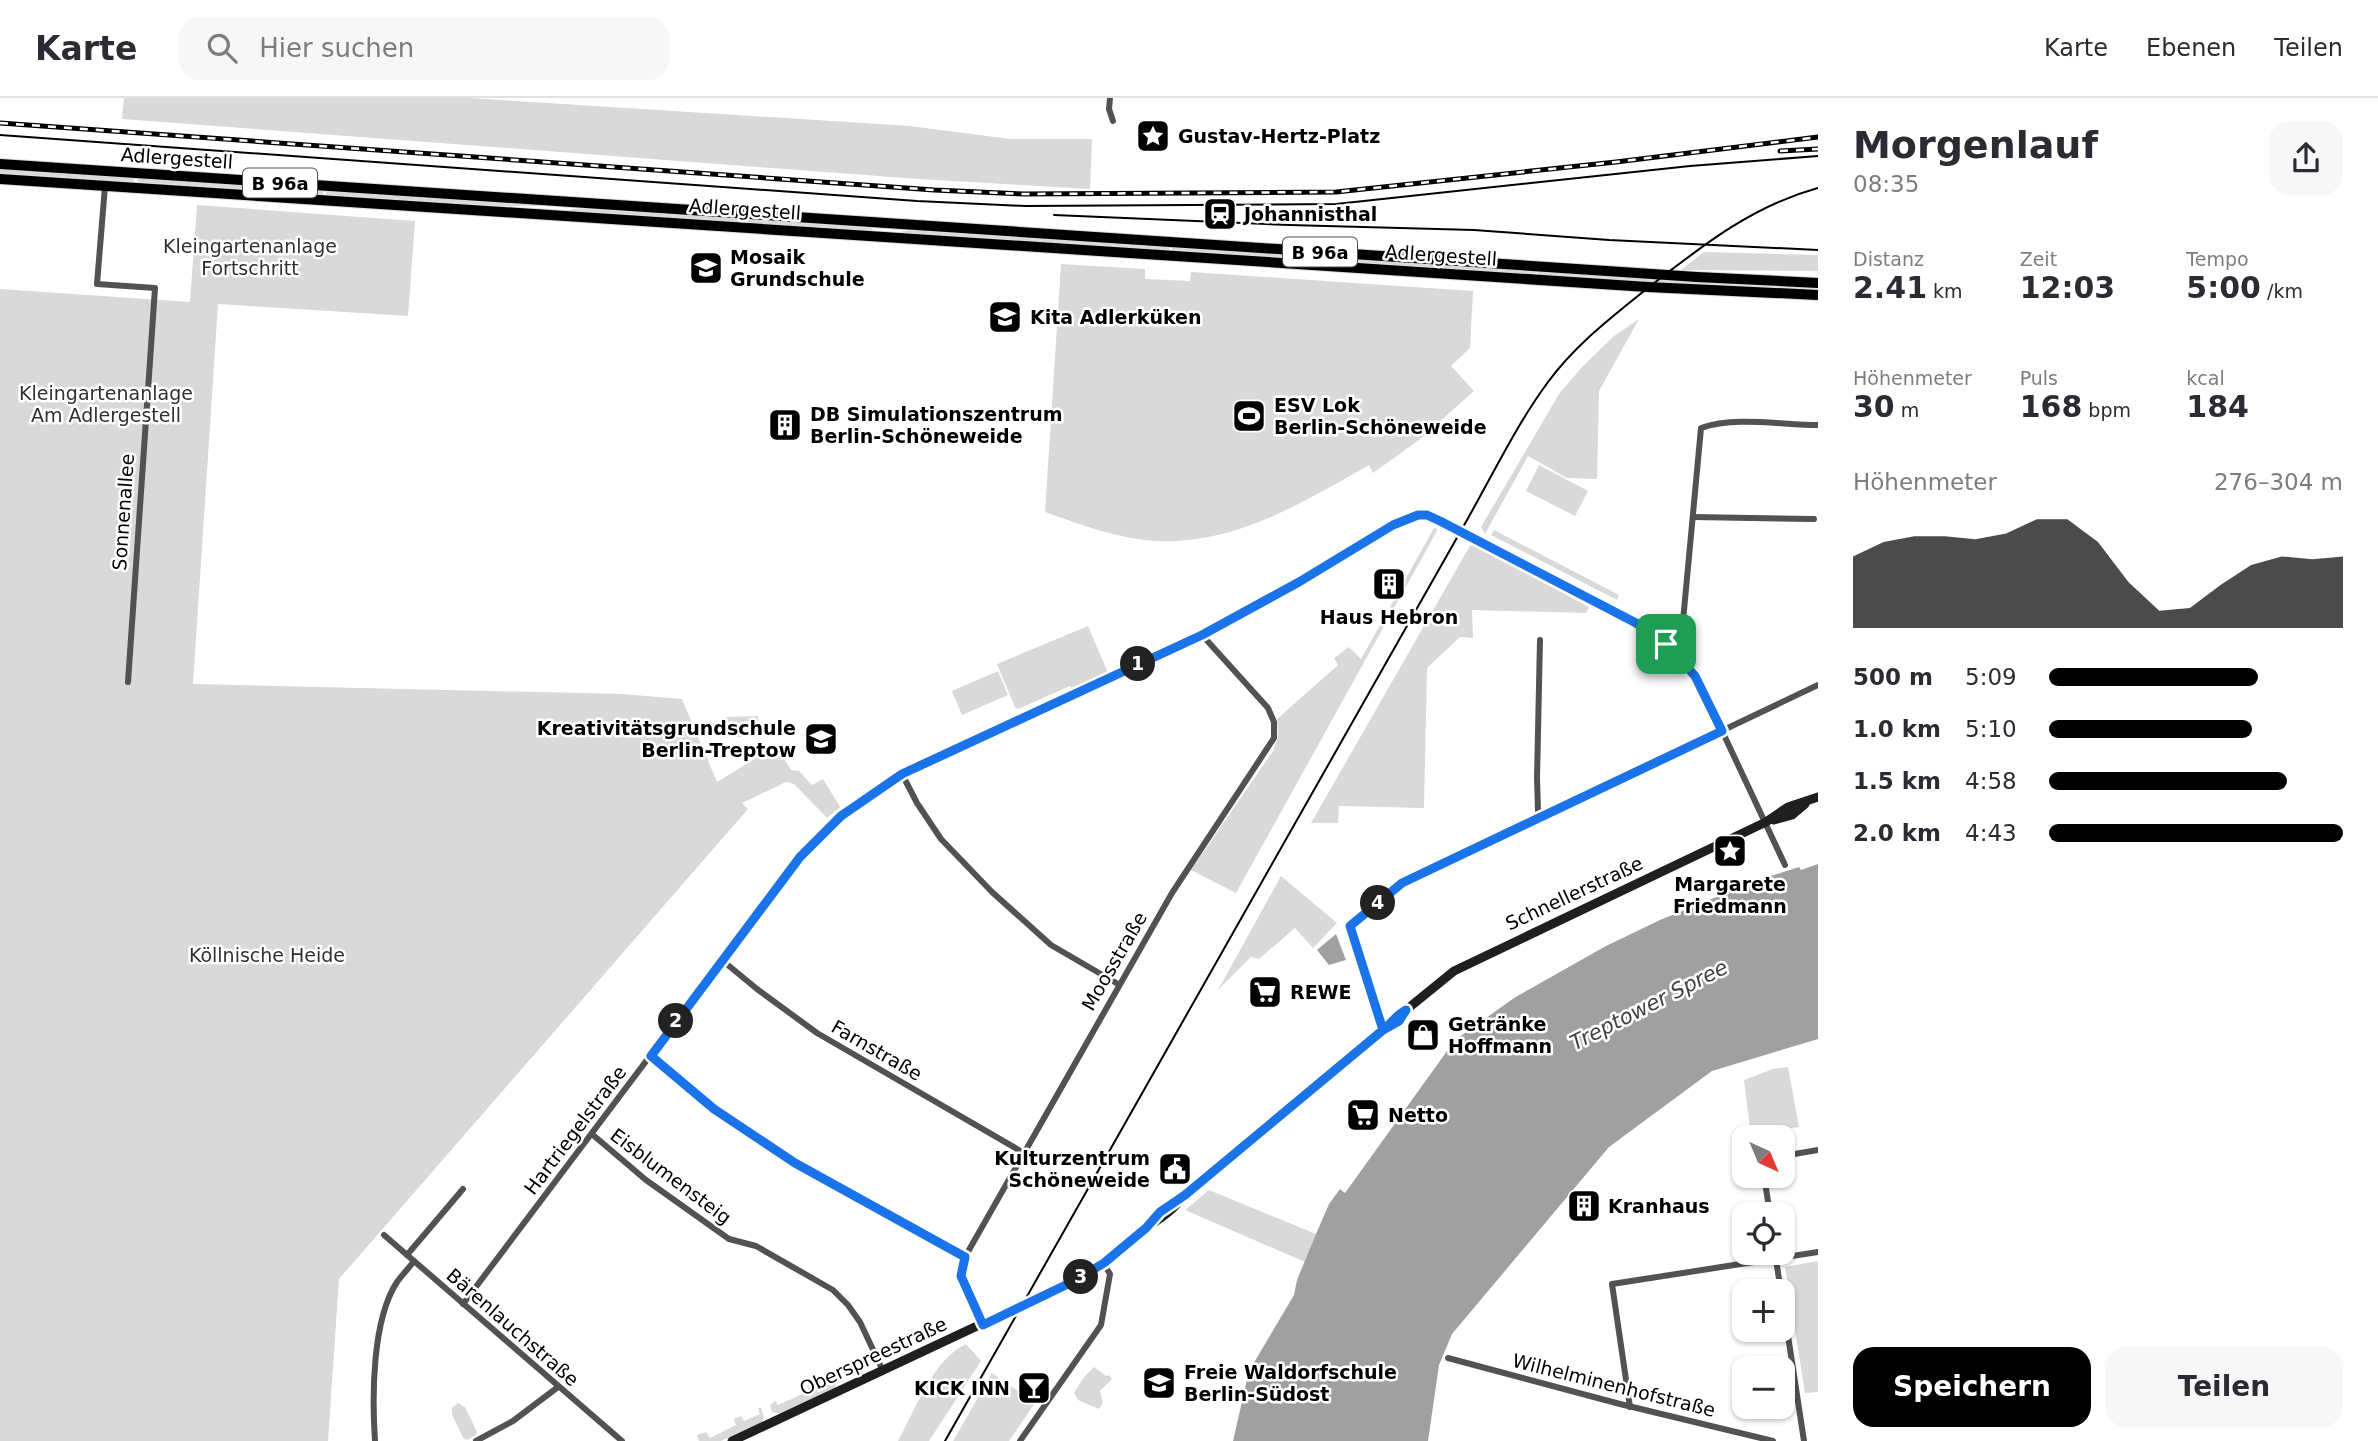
<!DOCTYPE html>
<html lang="de">
<meta charset="utf-8">
<style>
body{margin:0;font-family:"DejaVu Sans",sans-serif;background:#f7f7f7;color:#2b2b33;height:100vh;display:flex;flex-direction:column;font-size:26px;white-space:nowrap}
*{box-sizing:border-box;margin:0}
p{font-size:23px;color:#7c7c81}
.icon{flex:none;width:38px;height:38px;fill:none;stroke:currentColor;stroke-width:2;stroke-linecap:round;stroke-linejoin:round}
.map{position:relative;flex:1;overflow:hidden}
.drawer{display:flex;flex-direction:column;background:#fff;width:560px}
.drawer>*{flex:none}
.needle{width:46px;rotate:136deg}
.fabs{position:absolute;left:1732px;top:1027px;display:grid;gap:14px}
.fabs a{display:grid;place-items:center;width:63px;height:63px;border-radius:14px;background:#fff;box-shadow:0 2px 5px #0004;font-size:35px}
.pin{position:absolute;display:grid;place-items:center;width:60px;height:60px;color:#fff;margin:-30px;border-radius:14px;box-shadow:0 4px 10px #0006}
.km{position:absolute;width:35px;height:35px;margin:-18px;border-radius:50%;background:#222;color:#fff;font-size:19px;line-height:35px;text-align:center}
.round{display:grid;place-items:center;flex:none;width:74px;height:74px;border-radius:21px;background:#f7f7f7}
.headline{display:flex;align-items:center;justify-content:space-between;height:119px;padding:0 35px}
h1{font-size:38px;font-weight:800;line-height:52px}
.stats{display:grid;grid-template-columns:repeat(3,1fr);gap:10px;height:119px;padding:7px 35px}
.stats div{display:grid;align-content:center}
.stats b{font-size:30px;font-weight:800}
.stats small{font-size:19px;font-weight:400}
.stats p{font-size:19px}
.chart{height:196px;padding:14px 35px}
.chart p{display:flex;justify-content:space-between}
.chart svg{width:100%;height:126px;margin-top:7px;fill:#000;opacity:.7}
.cta{display:flex;gap:14px;margin-top:auto;padding:14px 35px}
.cta a{flex:1;height:80px;border-radius:21px;background:#000;color:#fff;font-size:28px;font-weight:800;line-height:80px;text-align:center}
.cta a+a{background:#f7f7f7;color:#2b2b33}
ul{padding:0 35px;list-style:none;font-size:23px}
li{display:grid;grid-template-columns:112px 84px 1fr;align-items:center;height:52px}
li i{height:18px;border-radius:9px;background:#000}
header{display:flex;align-items:center;gap:42px;box-sizing:border-box;height:98px;padding:0 35px;background:#fff;border-bottom:2px solid #e1e1e2}
header strong{font-size:33px}
nav{display:flex;gap:38px;margin-inline-start:auto;font-size:24px}
.search{width:490px;height:63px;background:#f7f7f7;display:flex;align-items:center;gap:18px;box-sizing:border-box;padding:0 24px;border-radius:21px;color:#7c7c81;font-size:26px}
main{display:flex;flex:1;min-height:0}
.map>svg:first-child{display:block}
.green{fill:#d9d9d9}
.water{fill:#a0a0a0}
.lines{fill:none;stroke-linecap:round;stroke-linejoin:round}
.primary-casing{stroke:#dbdbdb;stroke-width:12}
.minor{stroke:#525252;stroke-width:6}
.secondary{stroke:#1f1f1f;stroke-width:9}
.primary{stroke:#000;stroke-width:10}
.tram{stroke:#000;stroke-width:2}
.rail-casing{stroke:#000;stroke-width:5}
.rail{stroke:#fff;stroke-width:2.5;stroke-dasharray:8;stroke-linecap:butt}
.route-casing{stroke:#fff;stroke-width:14}
.route{stroke:#1a73e8;stroke-width:9}
.labels{text-anchor:middle;dominant-baseline:central;stroke-width:5;stroke-linejoin:round;paint-order:stroke}
.shield{fill:#fff;stroke:#4c4c4c;stroke-width:2}
.shield-label{font-size:18px;font-weight:bold;fill:#000}
.poi-label{font-size:19px;font-weight:bold;fill:#000;stroke:#fff;text-anchor:start}
.street-label{font-size:19px;fill:#000;stroke:#fff}
.park-label{font-size:19px;fill:#303030;stroke:#fff}
.water-label{font-size:21px;font-style:italic;fill:#414141;stroke:#fff}
</style>
<header>
<strong>Karte</strong>
<div class="search"><svg class="icon" aria-label="search" viewBox="0 0 24 24"><circle cx="10" cy="10" r="6"/><path d="M15 15l6 6"/></svg>Hier suchen</div>
<nav><a>Karte</a><a>Ebenen</a><a>Teilen</a></nav>
</header>
<main>
<div class="map">
<svg width="1818" height="1343" viewBox="0 0 1818 1343">
<rect width="100%" height="100%" fill="#fff"/>
<g class="green">
<path d="M 124,0 L 470,0 L 910,28 L 1010,41 L 1092,41 L 1090,91 L 918,81 L 122,21 Z"/>
<path d="M 0,69 L 133,78 L 134,84 L 0,75 Z"/>
<path d="M 137,79 L 323,92 L 323,97 L 138,84 Z"/>
<path d="M 326,92 L 545,106 L 545,108 L 498,108 L 326,97 Z"/>
<path d="M 197,107 L 415,123 L 408,218 L 218,206 L 193,586 L 622,596 L 682,601 L 717,684 L 776,648 L 791,672 L 799,673 L 812,687 L 823,681 L 840,709 L 827,720 L 794,686 L 786,684 L 742,705 L 748,711 L 339,1181 L 328,1343 L 0,1343 L 0,191 L 190,204 Z"/>
<path d="M 572,111 L 626,112 L 872,128 L 872,133 L 571,113 Z"/>
<path d="M 902,133 L 951,133 L 1169,148 L 1169,153 L 902,135 Z"/>
<path d="M 1172,148 L 1536,172 L 1535,177 L 1172,153 Z"/>
<path d="M 1704,154 L 1818,157 L 1818,173 L 1681,172 Z"/>
<path d="M 1061,166 L 1145,171 L 1145,181 L 1190,183 L 1191,174 L 1473,193 L 1470,250 L 1451,268 L 1474,293 L 1419,342 L 1373,375 L 1369,367 C 1298,407 1229,451 1144,442 C 1110,438 1077,425 1045,414 Z"/>
<path d="M 1538,172 L 1770,187 L 1770,192 L 1538,178 Z"/>
<path d="M 1639,221 L 1599,293 L 1597,381 L 1567,380 L 1528,358 L 1485,436 L 1481,429 L 1559,296 L 1582,269 L 1614,238 Z"/>
<path d="M 1539,367 L 1588,393 L 1575,418 L 1526,393 Z"/>
<path d="M 1434,430 L 1438,431 L 1236,795 L 1191,772 L 1273,653 L 1278,639 L 1277,621 L 1338,567 L 1334,560 L 1349,549 L 1361,561 Z"/>
<path d="M 1494,432 L 1619,497 L 1617,502 L 1491,437 Z"/>
<path d="M 1471,446 L 1589,509 L 1586,515 L 1472,512 L 1473,540 L 1460,539 L 1427,570 L 1424,710 L 1339,708 L 1338,725 L 1311,725 Z"/>
<path d="M 1088,528 L 1109,577 L 1074,593 L 1070,588 L 1018,611 L 1015,609 L 997,566 Z"/>
<path d="M 998,573 L 1008,597 L 962,617 L 952,593 Z"/>
<path d="M 758,618 L 759,639 L 726,639 L 726,619 Z"/>
<path d="M 1281,778 L 1337,825 L 1313,850 L 1295,830 L 1259,861 L 1251,859 L 1218,892 Z"/>
<path d="M 1788,969 L 1799,1029 L 1779,1032 L 1779,1039 L 1751,1039 L 1744,982 L 1773,971 Z"/>
<path d="M 1209,1092 L 1316,1136 L 1305,1164 L 1185,1112 Z"/>
<path d="M 1818,1163 L 1818,1294 L 1805,1295 L 1785,1169 Z"/>
<path d="M 966,1246 L 981,1263 L 929,1343 L 898,1343 C 915,1313 933,1261 966,1246 Z"/>
<path d="M 1094,1269 L 1106,1278 L 1109,1277 L 1112,1281 L 1100,1293 L 1103,1305 L 1099,1311 L 1078,1302 L 1074,1295 L 1084,1279 Z"/>
<path d="M 992,1275 L 1035,1305 L 1009,1343 L 953,1343 Z"/>
<path d="M 822,1284 L 836,1286 L 835,1291 L 780,1316 L 772,1314 L 770,1307 L 775,1303 L 778,1307 L 809,1293 L 807,1287 Z"/>
<path d="M 458,1305 L 465,1309 L 477,1334 L 476,1337 L 467,1342 L 463,1340 L 452,1316 L 452,1310 Z"/>
<path d="M 758,1310 L 761,1310 L 764,1319 L 762,1324 L 721,1343 L 699,1343 L 697,1337 L 706,1334 L 710,1340 L 736,1327 L 734,1321 L 741,1318 L 744,1323 L 760,1316 Z"/>
</g>
<g class="water">
<path d="M 1818,766 L 1818,941 L 1712,973 L 1609,1049 L 1452,1236 L 1439,1267 L 1428,1343 L 1233,1343 L 1249,1273 L 1294,1197 L 1297,1182 L 1316,1136 L 1329,1106 L 1340,1091 L 1345,1095 L 1455,942 L 1475,928 L 1514,900 L 1606,848 L 1660,822 L 1758,782 L 1799,769 L 1801,772 Z"/>
<path d="M 1336,836 L 1346,862 L 1329,867 L 1317,852 Z"/>
</g>
<g class="lines">
<defs>
<g id="primary">
<path d="M 0,66 L 1697,179 L 1818,185"/>
<path d="M 0,81 L 1648,189 L 1818,197"/>
</g>
</defs>
<use href="#primary" class="primary-casing"/>
<g class="minor">
<path d="M 1110,0 L 1109,11 L 1113,23"/>
<path d="M 105,88 L 97,186 L 155,190 L 128,584"/>
<path d="M 1693,419 L 1814,421"/>
<path d="M 1666,546 L 1678,538 L 1683,523 L 1701,330 C 1736,318 1781,327 1818,327"/>
<path d="M 902,676 L 917,705 L 941,741 L 992,794 L 1051,847 L 1118,886"/>
<path d="M 1540,720 L 1538,713 L 1537,680 L 1540,542"/>
<path d="M 723,863 L 757,891 L 817,935 L 1024,1055"/>
<path d="M 1383,932 L 1350,829 L 1402,785 L 1818,587"/>
<path d="M 651,958 L 714,1011 L 795,1065 L 965,1159"/>
<path d="M 593,1037 L 646,1082 L 729,1141 L 756,1148 L 833,1192 L 848,1207 L 860,1224 L 883,1273"/>
<path d="M 1783,1058 L 1818,1052"/>
<path d="M 1764,1078 L 1770,1116"/>
<path d="M 384,1137 L 622,1343"/>
<path d="M 1775,1155 L 1781,1194"/>
<path d="M 407,1157 L 463,1091"/>
<path d="M 1783,1205 L 1804,1343"/>
<path d="M 463,1206 L 800,759 C 865,683 959,648 1047,608 C 1136,568 1225,528 1309,478 C 1333,464 1395,420 1420,417 C 1427,416 1433,420 1440,423 L 1636,525 L 1666,546 L 1701,588 L 1785,767"/>
<path d="M 983,1226 L 962,1178 L 965,1159 L 1172,795 L 1274,640 L 1274,624 L 1268,610 L 1202,537"/>
<path d="M 1448,1260 L 1620,1306 L 1773,1343"/>
<path d="M 1630,1309 L 1612,1186 L 1818,1154"/>
<path d="M 375,1343 C 372,1299 372,1222 397,1184 C 402,1177 409,1170 414,1163"/>
<path d="M 476,1343 L 513,1323 L 558,1289"/>
<path d="M 1020,1343 L 1101,1227 L 1110,1176 L 1103,1165"/>
</g>
<g class="secondary">
<path d="M 1774,722 L 1792,717 L 1805,706"/>
<path d="M 1146,1130 L 1160,1114 L 1185,1097 L 1388,928 L 1395,918 L 1406,912 L 1454,873 L 1766,724 L 1788,709 L 1818,699"/>
<path d="M 732,1343 L 1079,1180 C 1104,1166 1123,1146 1146,1130 C 1159,1121 1166,1118 1177,1106"/>
</g>
<use href="#primary" class="primary"/>
<g class="tram">
<path d="M 0,37 L 917,103 L 1025,108 L 1336,106 L 1690,68 L 1818,58"/>
<path d="M 1054,117 L 1289,127 L 1474,132 L 1609,142 L 1818,152"/>
<path d="M 945,1343 L 1467,422 C 1493,376 1517,326 1548,284 C 1576,246 1613,218 1649,189 C 1702,148 1752,108 1818,90"/>
</g>
<defs>
<g id="rail">
<path d="M 0,25 L 934,92 L 1024,96 L 1336,94 L 1616,64 L 1818,39"/>
<path d="M 1780,53 L 1818,51"/>
</g>
</defs>
<use href="#rail" class="rail-casing"/>
<use href="#rail" class="rail"/>
</g>
<g class="lines">
<defs>
<path id="route" d="M 1666,546 L 1636,525 L 1440,423 L 1427,417 L 1418,417 L 1393,427 L 1299,484 L 1202,537 L 902,676 L 841,718 L 800,759 L 651,958 L 714,1011 L 795,1065 L 965,1159 L 961,1178 L 983,1227 L 1072,1184 L 1104,1165 L 1146,1130 L 1160,1114 L 1185,1097 L 1383,932 C 1392,925 1396,917 1406,912 L 1399,923 L 1383,932 L 1350,828 L 1402,785 L 1722,633 L 1695,578 L 1666,546"/>
</defs>
<use href="#route" class="route-casing"/>
<use href="#route" class="route"/>
</g>
<defs>
<symbol id="sight-square" viewBox="-11 -11 22 22"><rect x="-9" y="-9" width="18" height="18" rx="4" fill="#000" stroke="#fff"/><path d="M0-6L1.8-2.2L6-1.7L2.9 1.2L3.7 5.4L0 3.3L-3.7 5.4L-2.9 1.2L-6-1.7L-1.8-2.2Z" fill="#fff"/></symbol>
<symbol id="station-square" viewBox="-11 -11 22 22"><rect x="-9" y="-9" width="18" height="18" rx="4" fill="#000" stroke="#fff"/><path d="M-3-6H3Q5-6 5-4V2Q5 4 3 4L4.5 6H3L1.5 4h-3L-3 6H-4.5L-3 4Q-5 4-5 2V-4Q-5-6-3-6ZM-3.5-4v3h7v-3ZM-3.5 1v1.5H-2V1ZM2 1v1.5H3.5V1Z" fill="#fff"/></symbol>
<symbol id="school-square" viewBox="-11 -11 22 22"><rect x="-9" y="-9" width="18" height="18" rx="4" fill="#000" stroke="#fff"/><path d="M0-5L7-2L0 1L-7-2ZM-4 1L0 2.5L4 1V4Q0 6-4 4Z" fill="#fff"/></symbol>
<symbol id="stadium-square" viewBox="-11 -11 22 22"><rect x="-9" y="-9" width="18" height="18" rx="4" fill="#000" stroke="#fff"/><path d="M0-5a6.5 5 0 1 0 0 10a6.5 5 0 1 0 0-10ZM-3.5-1.8h7v3.6h-7Z" fill="#fff"/></symbol>
<symbol id="building-square" viewBox="-11 -11 22 22"><rect x="-9" y="-9" width="18" height="18" rx="4" fill="#000" stroke="#fff"/><path d="M-4-6H4V6H1V3H-1V6H-4ZM-2.5-4.3h1.7v1.8h-1.7ZM.8-4.3h1.7v1.8H.8ZM-2.5-1h1.7V.8h-1.7ZM.8-1h1.7V.8H.8Z" fill="#fff"/></symbol>
<symbol id="supermarket-square" viewBox="-11 -11 22 22"><rect x="-9" y="-9" width="18" height="18" rx="4" fill="#000" stroke="#fff"/><path d="M-6-5.5h2.5l.6 2H6L4.5 2H-2.5L-4.4-4H-6ZM-1.5 3.2a1.3 1.3 0 1 0 .1 0ZM3 3.2a1.3 1.3 0 1 0 .1 0Z" fill="#fff"/></symbol>
<symbol id="shop-square" viewBox="-11 -11 22 22"><rect x="-9" y="-9" width="18" height="18" rx="4" fill="#000" stroke="#fff"/><path d="M-5-2.5h2.3a2.7 3.5 0 0 1 5.4 0H5L5.5 6h-11ZM-1.5-2.5h3a1.5 2.3 0 0 0-3 0Z" fill="#fff"/></symbol>
<symbol id="civic-square" viewBox="-11 -11 22 22"><rect x="-9" y="-9" width="18" height="18" rx="4" fill="#000" stroke="#fff"/><path d="M-.6-6.5H3V-4.5H.6V-3L4-1V1h2V6H-6V1h2V-1L-.6-3ZM-1.2 2.5V6h2.4V2.5Z" fill="#fff"/></symbol>
<symbol id="bar-square" viewBox="-11 -11 22 22"><rect x="-9" y="-9" width="18" height="18" rx="4" fill="#000" stroke="#fff"/><path d="M-6-5H6L.8 .8V4.5H3.5V6h-7V4.5H-.8V.8Z" fill="#fff"/></symbol>
</defs>
<g fill-rule="evenodd">
<use href="#sight-square" x="1134" y="19" width="38" height="38"/>
<use href="#station-square" x="1201" y="97" width="38" height="38"/>
<use href="#school-square" x="687" y="151" width="38" height="38"/>
<use href="#school-square" x="986" y="200" width="38" height="38"/>
<use href="#stadium-square" x="1230" y="299" width="38" height="38"/>
<use href="#building-square" x="766" y="308" width="38" height="38"/>
<use href="#building-square" x="1370" y="467" width="38" height="38"/>
<use href="#school-square" x="802" y="622" width="38" height="38"/>
<use href="#sight-square" x="1711" y="734" width="38" height="38"/>
<use href="#supermarket-square" x="1246" y="875" width="38" height="38"/>
<use href="#shop-square" x="1404" y="918" width="38" height="38"/>
<use href="#supermarket-square" x="1344" y="998" width="38" height="38"/>
<use href="#civic-square" x="1156" y="1052" width="38" height="38"/>
<use href="#building-square" x="1565" y="1089" width="38" height="38"/>
<use href="#school-square" x="1140" y="1266" width="38" height="38"/>
<use href="#bar-square" x="1015" y="1271" width="38" height="38"/>
</g>
<g class="labels">
<g class="shield">
<rect x="243" y="70.5" width="74" height="29" rx="5"/>
<rect x="1283" y="139.5" width="74" height="29" rx="5"/>
</g>
<g class="shield-label">
<text x="280" y="85">B 96a</text>
<text x="1320" y="154">B 96a</text>
</g>
<g class="poi-label">
<text x="1178" y="38">Gustav-Hertz-Platz</text>
<text x="1244" y="116">Johannisthal</text>
<text x="730" y="159">Mosaik<tspan x="730" dy="22">Grundschule</tspan></text>
<text x="1030" y="219">Kita Adlerküken</text>
<text x="1274" y="307">ESV Lok<tspan x="1274" dy="22">Berlin-Schöneweide</tspan></text>
<text x="810" y="316">DB Simulationszentrum<tspan x="810" dy="22">Berlin-Schöneweide</tspan></text>
<text x="1389" y="519" text-anchor="middle">Haus Hebron</text>
<text x="796" y="630" text-anchor="end">Kreativitätsgrundschule<tspan x="796" dy="22">Berlin-Treptow</tspan></text>
<text x="1730" y="786" text-anchor="middle">Margarete<tspan x="1730" dy="22">Friedmann</tspan></text>
<text x="1290" y="894">REWE</text>
<text x="1448" y="926">Getränke<tspan x="1448" dy="22">Hoffmann</tspan></text>
<text x="1388" y="1017">Netto</text>
<text x="1150" y="1060" text-anchor="end">Kulturzentrum<tspan x="1150" dy="22">Schöneweide</tspan></text>
<text x="1608" y="1108">Kranhaus</text>
<text x="1184" y="1274">Freie Waldorfschule<tspan x="1184" dy="22">Berlin-Südost</tspan></text>
<text x="1010" y="1290" text-anchor="end">KICK INN</text>
</g>
<g class="street-label">
<text transform="translate(177 60) rotate(4)">Adlergestell</text>
<text transform="translate(745 111) rotate(4)">Adlergestell</text>
<text transform="translate(1441 157) rotate(4)">Adlergestell</text>
<text transform="translate(123 414) rotate(-86)">Sonnenallee</text>
<text transform="translate(1574 795) rotate(-25)">Schnellerstraße</text>
<text transform="translate(1114 863) rotate(-60)">Moosstraße</text>
<text transform="translate(877 952) rotate(30)">Farnstraße</text>
<text transform="translate(575 1032) rotate(-53)">Hartriegelstraße</text>
<text transform="translate(671 1078) rotate(37)">Eisblumensteig</text>
<text transform="translate(513 1229) rotate(41)">Bärenlauchstraße</text>
<text transform="translate(873 1258) rotate(-25)">Oberspreestraße</text>
<text transform="translate(1614 1287) rotate(14)">Wilhelminenhofstraße</text>
</g>
<g class="park-label">
<text x="250" y="148">Kleingartenanlage<tspan x="250" dy="22">Fortschritt</tspan></text>
<text x="106" y="295">Kleingartenanlage<tspan x="106" dy="22">Am Adlergestell</tspan></text>
<text x="267" y="857">Köllnische Heide</text>
</g>
<g class="water-label">
<text transform="translate(1649 907) rotate(-27)">Treptower Spree</text>
</g>
</g>
</svg>
<div class="fabs">
<a><svg class="needle" viewBox="-14 -14 28 28"><path d="M0-13l5 13h-10z" fill="#e53935"/><path d="M0 13l5-13h-10z" fill="#7c7c81"/></svg></a>
<a><svg class="icon" aria-label="locate" viewBox="0 0 24 24"><circle cx="12" cy="12" r="6"/><path d="M12 2v4M12 18v4M2 12h4M18 12h4"/></svg></a>
<a>+</a>
<a>−</a>
</div>
<div class="pin" style="left:1666px;top:546px;background:#1e9e55"><svg class="icon" aria-label="arrive" viewBox="0 0 24 24"><path d="M6 21V4h12l-3 4 3 4H6"/></svg></div>
<b class="km" style="left:1138px;top:566px">1</b>
<b class="km" style="left:676px;top:923px">2</b>
<b class="km" style="left:1081px;top:1179px">3</b>
<b class="km" style="left:1378px;top:805px">4</b>
</div>
<section class="drawer">
<div class="headline"><div><h1>Morgenlauf</h1><p>08:35</p></div><a class="round"><svg class="icon" aria-label="share" viewBox="0 0 24 24"><path d="M12 15V3M7 8l5-5 5 5M5 13v7h14v-7"/></svg></a></div>
<div class="stats">
<div><p>Distanz</p><b>2.41<small> km</small></b></div>
<div><p>Zeit</p><b>12:03</b></div>
<div><p>Tempo</p><b>5:00<small> /km</small></b></div>
</div>
<div class="stats">
<div><p>Höhenmeter</p><b>30<small> m</small></b></div>
<div><p>Puls</p><b>168<small> bpm</small></b></div>
<div><p>kcal</p><b>184</b></div>
</div>
<div class="chart"><p><span>Höhenmeter</span>276–304 m</p>
<svg viewBox="0 0 160 44" preserveAspectRatio="none"><path d="M0 44V19L10 14L20 12L30 12L40 13L50 11L60 6L70 6L80 14L90 28L100 38L110 37L120 29L130 22L140 19L150 20L160 19V44z"/></svg>
</div>
<ul>
<li><b>500 m</b>5:09<i style="width:71%"></i></li>
<li><b>1.0 km</b>5:10<i style="width:69%"></i></li>
<li><b>1.5 km</b>4:58<i style="width:81%"></i></li>
<li><b>2.0 km</b>4:43<i style="width:100%"></i></li>
</ul>
<div class="cta"><a>Speichern</a><a>Teilen</a></div>
</section>
</main>
